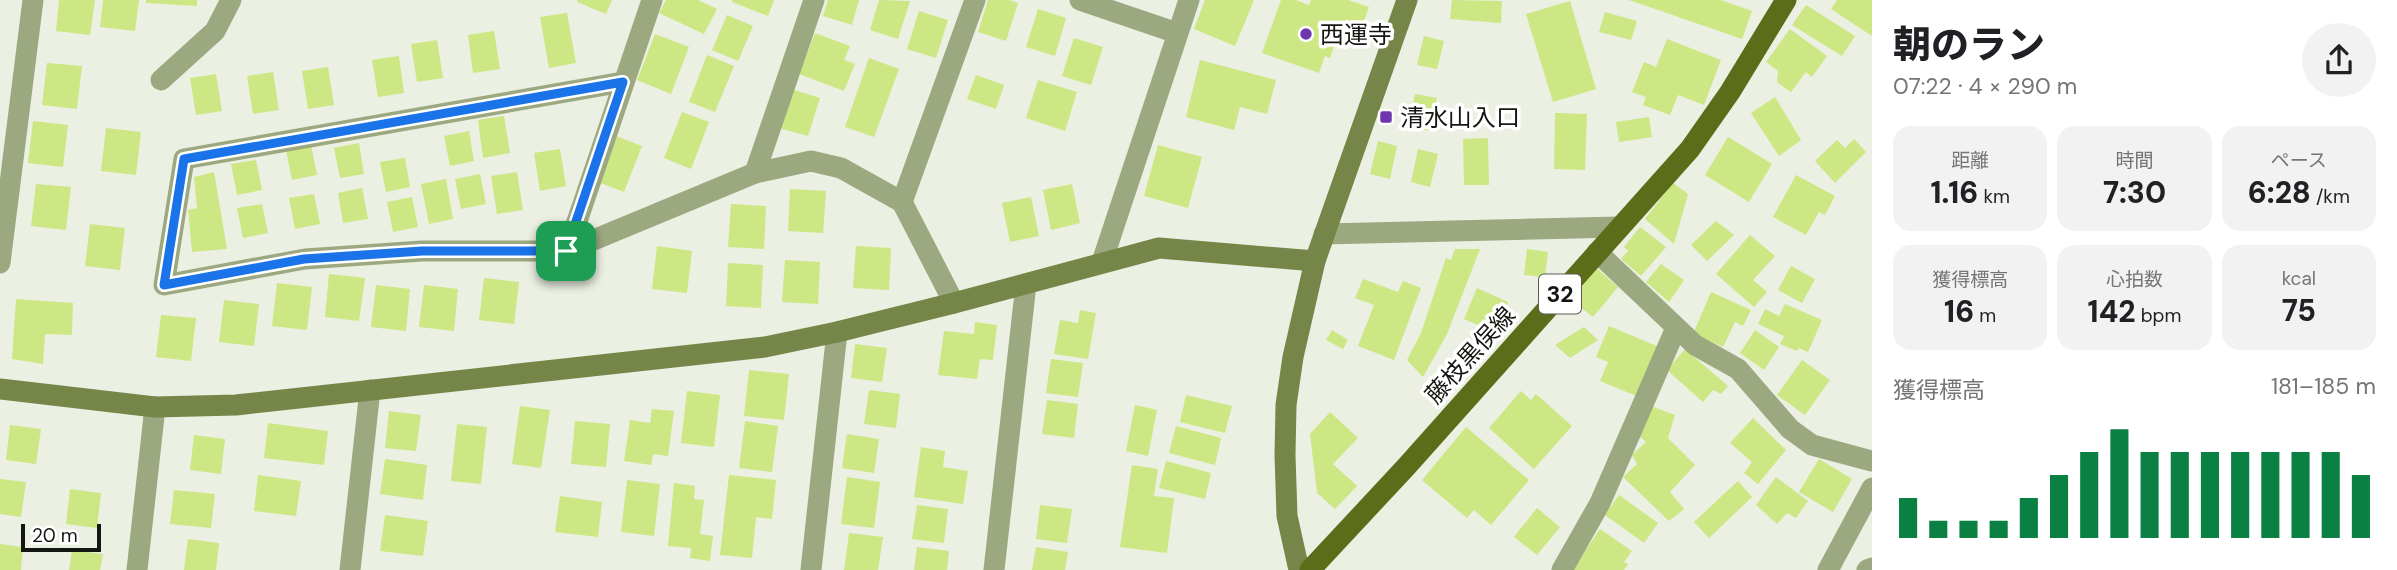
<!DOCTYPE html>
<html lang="ja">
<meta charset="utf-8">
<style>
body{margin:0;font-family:"DM Sans","Noto Sans JP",sans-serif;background:#f2f2f2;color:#202124;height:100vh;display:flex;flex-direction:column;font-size:26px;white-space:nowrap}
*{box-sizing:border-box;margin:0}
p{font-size:23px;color:#757577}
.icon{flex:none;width:38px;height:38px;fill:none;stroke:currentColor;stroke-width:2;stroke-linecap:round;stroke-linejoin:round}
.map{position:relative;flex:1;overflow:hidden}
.sheet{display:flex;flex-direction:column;background:#fff;width:525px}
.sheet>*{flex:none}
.scale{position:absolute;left:21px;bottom:18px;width:80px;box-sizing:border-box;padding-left:7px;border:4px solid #141611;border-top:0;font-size:19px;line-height:24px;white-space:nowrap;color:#141611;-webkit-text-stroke:5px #fff;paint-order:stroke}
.pin{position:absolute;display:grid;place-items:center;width:60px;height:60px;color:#fff;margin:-30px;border-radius:14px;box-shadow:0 4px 10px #0006}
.round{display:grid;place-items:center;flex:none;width:74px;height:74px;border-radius:37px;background:#f2f2f2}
.overview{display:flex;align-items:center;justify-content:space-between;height:119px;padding:0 21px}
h1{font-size:38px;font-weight:800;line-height:52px}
.figures{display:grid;grid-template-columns:repeat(3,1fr);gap:10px;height:119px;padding:7px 21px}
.figures div{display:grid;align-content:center;border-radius:18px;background:#f2f2f2;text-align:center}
.figures b{font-size:30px;font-weight:800}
.figures small{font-size:19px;font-weight:400}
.figures p{font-size:19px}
.chart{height:196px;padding:14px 21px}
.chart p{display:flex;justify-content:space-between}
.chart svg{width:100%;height:126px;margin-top:7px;stroke:#0b8043;stroke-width:6}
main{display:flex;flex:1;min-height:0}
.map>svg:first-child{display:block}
.building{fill:#cce783}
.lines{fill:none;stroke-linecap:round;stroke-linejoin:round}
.street{stroke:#9ca880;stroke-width:21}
.secondary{stroke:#768649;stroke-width:21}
.primary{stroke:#5b6d18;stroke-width:21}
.route-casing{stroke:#fff;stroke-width:14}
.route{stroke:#1a73e8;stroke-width:9}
.poi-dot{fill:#6f37ad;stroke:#fff;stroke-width:2.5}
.labels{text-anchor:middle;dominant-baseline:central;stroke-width:7;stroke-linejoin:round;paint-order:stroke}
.shield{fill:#fff;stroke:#5a5c58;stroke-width:2}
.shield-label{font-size:23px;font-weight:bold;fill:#141611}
.poi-label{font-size:24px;fill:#141611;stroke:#fff;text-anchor:start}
.street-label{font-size:24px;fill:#141611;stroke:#fff}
</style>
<main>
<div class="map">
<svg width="1872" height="570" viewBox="0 0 1872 570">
<rect width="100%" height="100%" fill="#ebf0e2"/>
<g class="building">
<path d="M 59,0 L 95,0 L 90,35 L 56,31 Z"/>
<path d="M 103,0 L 139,0 L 135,31 L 100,27 Z"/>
<path d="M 146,0 L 197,0 L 197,6 L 146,3 Z"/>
<path d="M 578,0 L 612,0 L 606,14 L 577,2 Z"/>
<path d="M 666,0 L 698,0 L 717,9 L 704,34 L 659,13 Z"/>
<path d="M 732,0 L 774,0 L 768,16 L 732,2 Z"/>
<path d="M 828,0 L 859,0 L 852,25 L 823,16 Z"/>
<path d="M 879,0 L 910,1 L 898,39 L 870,30 Z"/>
<path d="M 988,0 L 1009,0 L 1018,3 L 1006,41 L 978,32 Z"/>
<path d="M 1205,0 L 1254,0 L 1235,46 L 1194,29 Z"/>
<path d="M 1281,0 L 1296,0 L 1309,5 L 1311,0 L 1348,0 L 1369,7 L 1358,37 L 1335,29 L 1332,36 L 1337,38 L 1330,58 L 1325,56 L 1319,73 L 1262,53 Z"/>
<path d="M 1452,0 L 1502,1 L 1501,23 L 1450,19 Z"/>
<path d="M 1629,0 L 1721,0 L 1752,11 L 1742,39 Z"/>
<path d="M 1837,0 L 1872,0 L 1872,36 L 1831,9 Z"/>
<path d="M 1570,1 L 1596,89 L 1553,102 L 1526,14 Z"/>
<path d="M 1806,5 L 1855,36 L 1842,56 L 1792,25 Z"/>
<path d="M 1038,9 L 1066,18 L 1055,56 L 1026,47 Z"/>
<path d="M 919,11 L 948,20 L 936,58 L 907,49 Z"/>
<path d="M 1605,12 L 1637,21 L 1631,40 L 1599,32 Z"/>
<path d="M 567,13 L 576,63 L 549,68 L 540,17 Z"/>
<path d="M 727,15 L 753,26 L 738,61 L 712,50 Z"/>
<path d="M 1790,29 L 1827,56 L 1812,77 L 1806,72 L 1791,92 L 1777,82 L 1778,71 L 1766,62 Z"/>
<path d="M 494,31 L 500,69 L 473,73 L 468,35 Z"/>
<path d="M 815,33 L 850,46 L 844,60 L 855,64 L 844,91 L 799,74 Z"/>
<path d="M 655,34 L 689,47 L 671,94 L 637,80 Z"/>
<path d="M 1424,36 L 1444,41 L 1437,69 L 1417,65 Z"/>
<path d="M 1074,38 L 1103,47 L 1091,85 L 1062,76 Z"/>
<path d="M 1667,39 L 1721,60 L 1704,105 L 1678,95 L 1670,115 L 1643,105 L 1646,97 L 1632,92 L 1644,62 L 1656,67 Z"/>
<path d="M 437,40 L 443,78 L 417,82 L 411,44 Z"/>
<path d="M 707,55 L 734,66 L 715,112 L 689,102 Z"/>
<path d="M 399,56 L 404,93 L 378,97 L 372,60 Z"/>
<path d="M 869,58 L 899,69 L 874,137 L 845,127 Z"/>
<path d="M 1200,60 L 1276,80 L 1267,114 L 1240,107 L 1234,130 L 1186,117 Z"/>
<path d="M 47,63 L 82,66 L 77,109 L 42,105 Z"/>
<path d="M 328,67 L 334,105 L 308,109 L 302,71 Z"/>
<path d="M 273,72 L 279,110 L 253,114 L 247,76 Z"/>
<path d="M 216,74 L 222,111 L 196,115 L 190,78 Z"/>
<path d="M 976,75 L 1004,85 L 996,109 L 967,99 Z"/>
<path d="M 1038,80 L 1077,92 L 1065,131 L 1026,118 Z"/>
<path d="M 791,89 L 820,98 L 808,136 L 779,128 Z"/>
<path d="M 1415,94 L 1437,98 L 1430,131 L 1408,126 Z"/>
<path d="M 1775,97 L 1801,140 L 1779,156 L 1751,113 Z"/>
<path d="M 682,112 L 709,122 L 691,169 L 664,158 Z"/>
<path d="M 1555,113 L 1587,114 L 1585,170 L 1554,169 Z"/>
<path d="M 504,116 L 510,153 L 483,158 L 478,120 Z"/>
<path d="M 1649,117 L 1652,137 L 1619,142 L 1616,122 Z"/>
<path d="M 33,121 L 68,125 L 63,167 L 28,163 Z"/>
<path d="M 106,128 L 141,132 L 136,175 L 101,171 Z"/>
<path d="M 469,131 L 474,161 L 450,166 L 444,136 Z"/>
<path d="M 616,136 L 642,146 L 624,192 L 598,182 Z"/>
<path d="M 1728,137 L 1772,164 L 1749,202 L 1705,175 Z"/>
<path d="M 1488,138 L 1489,185 L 1464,185 L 1463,139 Z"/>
<path d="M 1854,139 L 1866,152 L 1835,183 L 1815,161 L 1837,140 L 1845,148 Z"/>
<path d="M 1378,141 L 1397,146 L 1390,179 L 1370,174 Z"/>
<path d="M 359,143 L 364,174 L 340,178 L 334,148 Z"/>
<path d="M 311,145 L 317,175 L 292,180 L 286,150 Z"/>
<path d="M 1158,145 L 1202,157 L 1188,208 L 1144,196 Z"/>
<path d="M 560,149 L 566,186 L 540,191 L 534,153 Z"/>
<path d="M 1418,149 L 1438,154 L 1430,187 L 1411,182 Z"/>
<path d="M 405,158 L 410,187 L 386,192 L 380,162 Z"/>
<path d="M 256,160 L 262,190 L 237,195 L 231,164 Z"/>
<path d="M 214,172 L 227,249 L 192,252 L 188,210 L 197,208 L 194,177 Z"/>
<path d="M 517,172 L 523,210 L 497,214 L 491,176 Z"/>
<path d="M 480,174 L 486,204 L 461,209 L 455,179 Z"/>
<path d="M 1796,175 L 1835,196 L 1825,215 L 1819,212 L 1806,235 L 1773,217 Z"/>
<path d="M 446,179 L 453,219 L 429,224 L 421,184 Z"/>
<path d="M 1673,183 L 1688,194 L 1674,244 L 1645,219 Z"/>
<path d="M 36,184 L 71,187 L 66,230 L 31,226 Z"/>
<path d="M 1072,184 L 1080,223 L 1051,230 L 1043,190 Z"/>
<path d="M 362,188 L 368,219 L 343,223 L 338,193 Z"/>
<path d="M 790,189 L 826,191 L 823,233 L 788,231 Z"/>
<path d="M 314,194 L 320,224 L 295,229 L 289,198 Z"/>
<path d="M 412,197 L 418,227 L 393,232 L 387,202 Z"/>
<path d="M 1031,197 L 1039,236 L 1010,242 L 1002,203 Z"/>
<path d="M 262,204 L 268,233 L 243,238 L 237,208 Z"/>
<path d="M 731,204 L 766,206 L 764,249 L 728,247 Z"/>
<path d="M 1716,221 L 1734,235 L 1707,261 L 1691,245 Z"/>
<path d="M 90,224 L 125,228 L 120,270 L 85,266 Z"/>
<path d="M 1640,227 L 1666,247 L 1641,276 L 1621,259 L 1628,251 L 1624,247 Z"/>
<path d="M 1750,235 L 1775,256 L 1753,280 L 1767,292 L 1754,307 L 1716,274 Z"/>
<path d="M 657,246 L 692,251 L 687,293 L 652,289 Z"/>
<path d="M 856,246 L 891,248 L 889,290 L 853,288 Z"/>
<path d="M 1455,249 L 1480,249 L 1447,334 L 1423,377 L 1407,360 L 1421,333 L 1446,258 L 1451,260 Z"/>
<path d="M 1527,249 L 1548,252 L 1545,277 L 1524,275 Z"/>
<path d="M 785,260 L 820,262 L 818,304 L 782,302 Z"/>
<path d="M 728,263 L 763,265 L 761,308 L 726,306 Z"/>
<path d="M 1661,264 L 1684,280 L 1669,302 L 1646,282 Z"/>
<path d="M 1791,266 L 1815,279 L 1802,303 L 1778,290 Z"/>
<path d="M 1595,267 L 1618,287 L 1593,317 L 1569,298 Z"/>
<path d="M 329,274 L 365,278 L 359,321 L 325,317 Z"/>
<path d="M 484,278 L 519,282 L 514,324 L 479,320 Z"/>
<path d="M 1363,279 L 1398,292 L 1403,281 L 1421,288 L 1394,360 L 1358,346 L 1374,305 L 1355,298 Z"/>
<path d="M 277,283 L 312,287 L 307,330 L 272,326 Z"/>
<path d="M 376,285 L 410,289 L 406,331 L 371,327 Z"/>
<path d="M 424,285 L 458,289 L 454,331 L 419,327 Z"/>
<path d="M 1477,288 L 1508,302 L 1494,332 L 1464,319 Z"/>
<path d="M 1711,292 L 1751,310 L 1743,326 L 1735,322 L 1723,347 L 1693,334 Z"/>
<path d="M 16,299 L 73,303 L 72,335 L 45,334 L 43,364 L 12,359 Z"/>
<path d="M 224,300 L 259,304 L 254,346 L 219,342 Z"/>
<path d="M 1785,304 L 1822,320 L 1808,352 L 1799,348 L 1797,351 L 1780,344 L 1784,336 L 1758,324 L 1765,309 L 1779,316 Z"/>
<path d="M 1080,310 L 1096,313 L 1088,359 L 1054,354 L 1060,320 L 1078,323 Z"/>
<path d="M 161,315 L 196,318 L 191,361 L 156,357 Z"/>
<path d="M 975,322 L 997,325 L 993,360 L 980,359 L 977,379 L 938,375 L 944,331 L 974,334 Z"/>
<path d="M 1609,326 L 1659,347 L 1639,397 L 1600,381 L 1608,362 L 1596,357 Z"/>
<path d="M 1584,327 L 1598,340 L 1570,358 L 1555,345 Z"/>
<path d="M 1332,330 L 1348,340 L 1343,349 L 1326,340 Z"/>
<path d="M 1755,330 L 1779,347 L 1764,370 L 1740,353 Z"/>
<path d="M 855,344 L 887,348 L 882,382 L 851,378 Z"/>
<path d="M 1685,349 L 1728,386 L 1721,394 L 1713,390 L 1703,402 L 1667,370 Z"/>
<path d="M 1051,359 L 1083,363 L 1078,397 L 1046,393 Z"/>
<path d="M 1802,360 L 1830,380 L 1805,415 L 1777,395 Z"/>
<path d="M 749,370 L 789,374 L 784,420 L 744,416 Z"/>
<path d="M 869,390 L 900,394 L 896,428 L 864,424 Z"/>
<path d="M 687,391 L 720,395 L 714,447 L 681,443 Z"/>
<path d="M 1521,391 L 1531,400 L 1536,394 L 1572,426 L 1534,469 L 1489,428 Z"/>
<path d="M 1186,395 L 1232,406 L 1225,433 L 1180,422 Z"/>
<path d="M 1047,400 L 1078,404 L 1074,438 L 1042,434 Z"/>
<path d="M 1135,405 L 1157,410 L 1148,456 L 1126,451 Z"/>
<path d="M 520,406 L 550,410 L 541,468 L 512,464 Z"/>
<path d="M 1651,406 L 1675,415 L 1668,438 L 1695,465 L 1670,492 L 1684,509 L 1669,521 L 1623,477 L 1637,464 L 1632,455 L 1646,442 L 1638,435 Z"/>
<path d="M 652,409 L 674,411 L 668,456 L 653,454 L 651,465 L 624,461 L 630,420 L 650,423 Z"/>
<path d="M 389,411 L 421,415 L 416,451 L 385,448 Z"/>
<path d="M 1330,412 L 1358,438 L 1333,464 L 1357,486 L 1335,509 L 1317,493 L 1310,434 Z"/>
<path d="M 1753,418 L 1786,450 L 1758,484 L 1744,473 L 1752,462 L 1730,443 Z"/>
<path d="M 575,421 L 610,424 L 606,467 L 571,464 Z"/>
<path d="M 745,421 L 778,426 L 772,472 L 739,468 Z"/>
<path d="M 268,423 L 328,431 L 324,465 L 264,458 Z"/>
<path d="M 457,424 L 487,427 L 481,484 L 451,481 Z"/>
<path d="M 10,425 L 41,429 L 36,464 L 6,460 Z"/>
<path d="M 1176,426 L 1221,438 L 1215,465 L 1169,453 Z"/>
<path d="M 1466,427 L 1529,480 L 1491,525 L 1474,510 L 1467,518 L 1422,480 Z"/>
<path d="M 847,434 L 879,439 L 874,473 L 842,468 Z"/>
<path d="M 194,435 L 225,439 L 221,474 L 190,470 Z"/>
<path d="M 921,447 L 945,451 L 943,467 L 968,471 L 963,504 L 914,497 Z"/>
<path d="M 385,459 L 427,465 L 423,500 L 380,494 Z"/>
<path d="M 1819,459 L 1852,479 L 1833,512 L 1799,492 Z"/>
<path d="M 1166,461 L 1211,473 L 1205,499 L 1159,488 Z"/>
<path d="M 1132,465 L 1158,469 L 1154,496 L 1174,498 L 1167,553 L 1120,547 Z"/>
<path d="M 258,475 L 301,481 L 296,516 L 254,511 Z"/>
<path d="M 729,475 L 776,480 L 772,519 L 756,517 L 752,558 L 720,555 Z"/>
<path d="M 847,477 L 880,482 L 874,528 L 841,524 Z"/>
<path d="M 1776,477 L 1808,501 L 1796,518 L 1787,513 L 1777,524 L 1756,505 Z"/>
<path d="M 0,479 L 26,482 L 21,517 L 0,514 Z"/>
<path d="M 627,480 L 660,484 L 654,536 L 621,532 Z"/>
<path d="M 1738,481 L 1752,497 L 1709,538 L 1694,522 Z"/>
<path d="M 674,483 L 695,486 L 694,499 L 704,500 L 700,534 L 713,536 L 710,561 L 690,558 L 691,548 L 668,546 Z"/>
<path d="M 70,489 L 101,493 L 97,528 L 66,524 Z"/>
<path d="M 174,490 L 215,494 L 211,528 L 170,524 Z"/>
<path d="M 1619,495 L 1658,523 L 1644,543 L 1605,515 Z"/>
<path d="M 560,496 L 602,502 L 598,537 L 555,532 Z"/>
<path d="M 917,505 L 948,509 L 944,543 L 912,539 Z"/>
<path d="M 1040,505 L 1072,509 L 1067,543 L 1036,539 Z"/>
<path d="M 1537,508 L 1560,527 L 1537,555 L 1514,537 Z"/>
<path d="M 385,515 L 428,521 L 423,556 L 380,551 Z"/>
<path d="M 1600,529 L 1632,551 L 1624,562 L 1628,564 L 1624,570 L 1572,570 Z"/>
<path d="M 849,533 L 883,537 L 878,570 L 844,570 Z"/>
<path d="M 188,539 L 219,543 L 216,570 L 184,570 Z"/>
<path d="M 0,544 L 23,547 L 21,570 L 0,570 Z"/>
<path d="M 917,547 L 949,551 L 947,570 L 914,570 Z"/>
<path d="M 1036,547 L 1068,552 L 1065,570 L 1032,570 Z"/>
<path d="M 72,550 L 103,554 L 100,570 L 69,570 Z"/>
</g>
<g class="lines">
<g class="street">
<path d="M 1080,0 L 1177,33"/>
<path d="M 161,80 L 215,31 L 231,0"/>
<path d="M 623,82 L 184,159 L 164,285 L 305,259 L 422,251 L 567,251 L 755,173 L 811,161 L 841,168 L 902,202 L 954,303"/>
<path d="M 755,173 L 814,0"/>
<path d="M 902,202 L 975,0"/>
<path d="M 1324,234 L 1619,227"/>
<path d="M 567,251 L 652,0"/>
<path d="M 1597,252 L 1695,345 L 1738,369 L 1790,429 L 1812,445 L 1872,461"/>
<path d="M 1102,262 L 1189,0"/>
<path d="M 0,263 L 33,0"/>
<path d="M 137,570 L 155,407"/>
<path d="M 350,570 L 370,390"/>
<path d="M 811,570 L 837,332"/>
<path d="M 994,570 L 1026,284"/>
<path d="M 1562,570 L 1600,503 L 1676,328"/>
<path d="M 1828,570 L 1872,488"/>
<path d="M 1867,570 L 1872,568"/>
</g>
<g class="secondary">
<path d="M 0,389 L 155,407 L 236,405 L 765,347 L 837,332 L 954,303 L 1159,248 L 1315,261"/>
<path d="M 1299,570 L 1287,516 L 1285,455 L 1286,405 L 1293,357 L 1315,261 L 1407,0"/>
</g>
<path class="primary" d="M 1310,570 L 1406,467 L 1690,149 L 1730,92 L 1786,0"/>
</g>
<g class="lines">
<defs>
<path id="route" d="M 623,82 L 566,251 L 422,251 L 304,259 L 164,285 L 184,159 Z"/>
</defs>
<use href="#route" class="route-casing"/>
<use href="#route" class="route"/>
</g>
<g class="poi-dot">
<circle cx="1306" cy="34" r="7"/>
<rect x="1379" y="110" width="14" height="14" rx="3.5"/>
</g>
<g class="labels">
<rect class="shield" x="1539" y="274.5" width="42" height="39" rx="5"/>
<g class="shield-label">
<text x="1560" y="294">32</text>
</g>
<g class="poi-label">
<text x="1320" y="34">西運寺</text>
<text x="1400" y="117">清水山入口</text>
</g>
<g class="street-label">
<text transform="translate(1470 355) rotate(-48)">藤枝黒俣線</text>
</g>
</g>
</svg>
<div class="scale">20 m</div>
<div class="pin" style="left:566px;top:251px;background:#1e9e55"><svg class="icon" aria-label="arrive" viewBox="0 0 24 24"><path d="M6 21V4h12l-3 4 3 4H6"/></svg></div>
</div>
<section class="sheet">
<div class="overview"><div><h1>朝のラン</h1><p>07:22 · 4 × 290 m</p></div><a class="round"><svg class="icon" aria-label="share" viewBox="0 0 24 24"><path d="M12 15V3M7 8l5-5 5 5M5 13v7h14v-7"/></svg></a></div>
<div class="figures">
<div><p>距離</p><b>1.16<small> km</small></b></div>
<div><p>時間</p><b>7:30</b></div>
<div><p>ペース</p><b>6:28<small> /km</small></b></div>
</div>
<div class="figures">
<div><p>獲得標高</p><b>16<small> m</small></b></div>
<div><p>心拍数</p><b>142<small> bpm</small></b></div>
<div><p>kcal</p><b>75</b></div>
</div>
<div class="chart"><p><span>獲得標高</span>181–185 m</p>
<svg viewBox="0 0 160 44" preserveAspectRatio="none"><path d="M5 44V30M15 44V38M25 44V38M35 44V38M45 44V30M55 44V22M65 44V14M75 44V6M85 44V14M95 44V14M105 44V14M115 44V14M125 44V14M135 44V14M145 44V14M155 44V22"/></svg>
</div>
</section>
</main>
